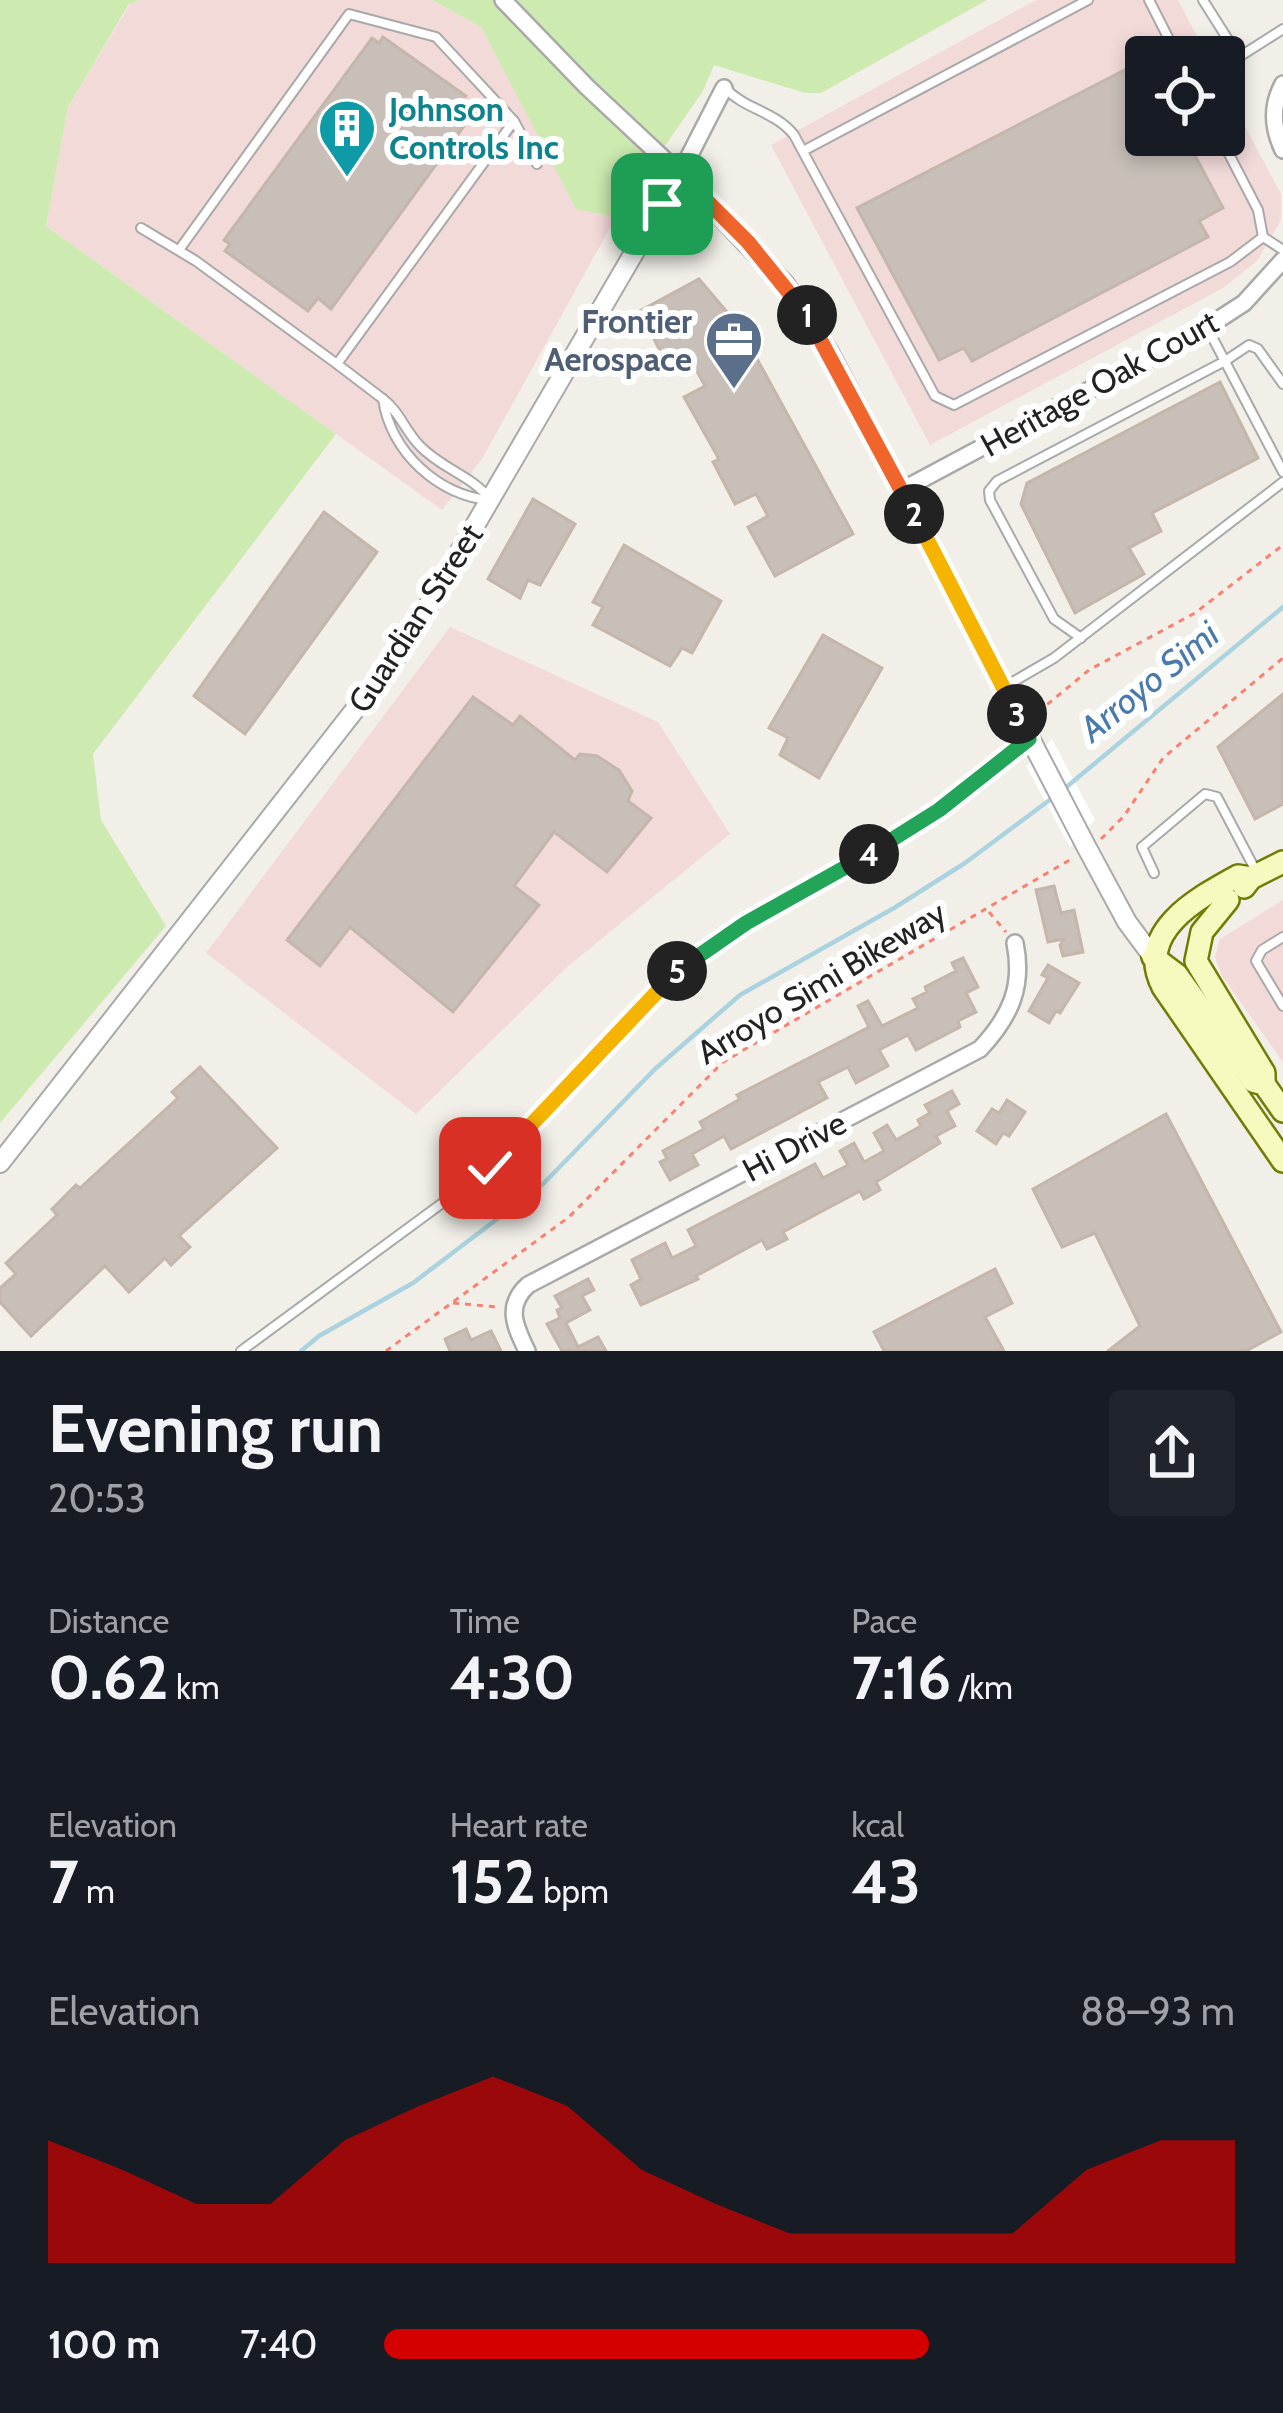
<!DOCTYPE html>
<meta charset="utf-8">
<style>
body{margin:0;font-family:Cabin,sans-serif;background:#20242c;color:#f1f3f6;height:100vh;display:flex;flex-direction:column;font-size:45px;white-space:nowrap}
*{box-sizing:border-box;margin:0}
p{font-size:39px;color:#9ea1a6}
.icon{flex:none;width:66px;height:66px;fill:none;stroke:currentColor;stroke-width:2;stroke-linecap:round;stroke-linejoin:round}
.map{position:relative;height:1351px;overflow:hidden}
.panel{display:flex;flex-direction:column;background:#171b24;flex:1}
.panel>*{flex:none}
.tools{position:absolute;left:1125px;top:36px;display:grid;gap:24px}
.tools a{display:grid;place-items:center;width:120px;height:120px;border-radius:12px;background:#171b24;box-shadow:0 6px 18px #0003;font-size:60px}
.pin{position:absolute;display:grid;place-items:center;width:102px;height:102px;color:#fff;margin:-51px;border-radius:24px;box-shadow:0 6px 18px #0006}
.km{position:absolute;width:60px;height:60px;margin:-30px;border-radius:50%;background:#222;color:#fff;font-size:33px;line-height:60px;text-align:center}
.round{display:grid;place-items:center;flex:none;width:126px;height:126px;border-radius:12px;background:#20242c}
.headline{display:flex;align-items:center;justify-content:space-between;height:204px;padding:0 48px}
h1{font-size:66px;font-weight:700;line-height:90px}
.metrics{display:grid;grid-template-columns:repeat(3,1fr);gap:18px;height:204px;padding:12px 48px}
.metrics div{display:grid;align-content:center}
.metrics b{font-size:60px;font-weight:700}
.metrics small{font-size:33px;font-weight:400}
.metrics p{font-size:33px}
.chart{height:336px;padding:24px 48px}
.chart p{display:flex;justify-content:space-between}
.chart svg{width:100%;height:216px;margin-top:12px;fill:#d40000;opacity:.7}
ul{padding:0 48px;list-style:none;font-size:39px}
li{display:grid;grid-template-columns:192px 144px 1fr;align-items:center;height:90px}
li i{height:30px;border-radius:15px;background:#d40000}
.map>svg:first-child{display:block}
.commercial{fill:#f2dad9}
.grass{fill:#cdebb0}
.pier{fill:#fff}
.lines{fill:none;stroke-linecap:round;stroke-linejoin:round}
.stream{stroke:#aad3df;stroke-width:4.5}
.building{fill:#c7bfb8;stroke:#c4b6ab;stroke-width:3}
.service-casing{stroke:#a9a9a9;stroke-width:12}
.minor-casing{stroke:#a9a9a9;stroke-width:20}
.tertiary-casing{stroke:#a9a9a9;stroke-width:22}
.secondary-casing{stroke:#707d05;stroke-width:26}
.path{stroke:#fa8072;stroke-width:3;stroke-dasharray:6 6;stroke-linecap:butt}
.service{stroke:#fff;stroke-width:8}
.minor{stroke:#fff;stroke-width:15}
.tertiary{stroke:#fff;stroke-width:18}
.secondary{stroke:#f7fabf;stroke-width:21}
.split-1-casing{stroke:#fff;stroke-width:24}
.split-2-casing{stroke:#fff;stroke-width:24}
.split-3-casing{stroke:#fff;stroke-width:24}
.split-4-casing{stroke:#fff;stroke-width:24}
.split-5-casing{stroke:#fff;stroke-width:24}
.split-6-casing{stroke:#fff;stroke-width:24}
.split-1{stroke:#f0652b;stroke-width:15}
.split-2{stroke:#f0652b;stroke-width:15}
.split-3{stroke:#f5b400;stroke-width:15}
.split-4{stroke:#22a559;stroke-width:15}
.split-5{stroke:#22a559;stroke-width:15}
.split-6{stroke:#f5b400;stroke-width:15}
.labels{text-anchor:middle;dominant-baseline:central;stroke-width:12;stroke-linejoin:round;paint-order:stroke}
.culture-label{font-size:33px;font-weight:bold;fill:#0d838f;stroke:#fff;text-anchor:start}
.service-label{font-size:33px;font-weight:bold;fill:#4e5e75;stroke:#fff;text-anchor:end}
.street-label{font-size:33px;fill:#222;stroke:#fff}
.water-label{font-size:36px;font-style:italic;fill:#4a7aab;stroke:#fff}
</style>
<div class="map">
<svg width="1283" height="1351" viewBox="0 0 1283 1351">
<rect width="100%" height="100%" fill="#f2efe9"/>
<g class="commercial">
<path d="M 140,0 L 432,0 L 481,27 L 576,208 L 616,217 L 482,459 L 442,510 L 46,226 L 68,107 L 130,4 Z"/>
<path d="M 1036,0 L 1178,0 L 1208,57 L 1146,57 L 1146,135 L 1224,135 L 1224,87 L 1281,194 L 1281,220 L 1257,261 L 1223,288 L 930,445 L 771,145 Z"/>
<path d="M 450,627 L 658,722 L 730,834 L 567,967 L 416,1114 L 206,953 Z"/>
<path d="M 1283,900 L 1283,1062 L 1222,976 L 1215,957 L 1220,939 Z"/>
</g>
<g class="grass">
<path d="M 0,0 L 140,0 L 129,4 L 68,107 L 46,226 L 336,434 L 93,754 L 101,820 L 166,926 L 0,1123 Z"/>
<path d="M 432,0 L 987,0 L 821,93 L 805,93 L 714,65 L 703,91 L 616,217 L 576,209 L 481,27 Z"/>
</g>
<path class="pier" d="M 1052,739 L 1095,820 L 1070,847 L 1026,766 Z"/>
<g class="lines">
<g class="stream">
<path d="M 1064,789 L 1283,607"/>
<path d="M 301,1351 L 319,1336 L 413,1283 L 543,1184 L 655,1069 L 740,995 L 894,908 L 965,863 L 1055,796"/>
</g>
</g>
<g class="building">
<path d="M 383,37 L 466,96 L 456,109 L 470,118 L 331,309 L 318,298 L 308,311 L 225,251 L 230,244 L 224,240 L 372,38 L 379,43 Z"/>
<path d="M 1146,59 L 1146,135 L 1184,135 L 1223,208 L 1199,221 L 1208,237 L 972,361 L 964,348 L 939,360 L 857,208 Z"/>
<path d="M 699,279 L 739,326 L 853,534 L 775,576 L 748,527 L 768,516 L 756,494 L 735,504 L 713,462 L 719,459 L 684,397 L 705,386 L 693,364 L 672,375 L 640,311 Z"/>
<path d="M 1220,382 L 1258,458 L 1152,513 L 1161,531 L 1129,548 L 1144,574 L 1075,613 L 1021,504 L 1027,483 Z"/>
<path d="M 533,499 L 575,524 L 540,585 L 528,580 L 520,598 L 488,579 Z"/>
<path d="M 324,512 L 377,552 L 245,734 L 194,696 Z"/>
<path d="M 624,545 L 721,601 L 692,653 L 682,648 L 670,666 L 593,625 L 603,607 L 593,602 Z"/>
<path d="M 823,635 L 882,668 L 819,778 L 780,755 L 788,738 L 769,728 Z"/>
<path d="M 1283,694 L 1283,804 L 1255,819 L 1218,747 Z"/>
<path d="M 473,697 L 513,725 L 520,716 L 575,760 L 580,754 L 597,756 L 619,770 L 632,791 L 628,801 L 651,818 L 607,872 L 554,832 L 514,886 L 539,905 L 453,1012 L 350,927 L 320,966 L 287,940 Z"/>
<path d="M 1054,886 L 1061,913 L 1074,910 L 1083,952 L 1063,956 L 1060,945 L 1064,939 L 1048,942 L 1036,890 Z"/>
<path d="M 963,958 L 978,987 L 966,993 L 976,1012 L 958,1021 L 960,1027 L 916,1050 L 908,1035 L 879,1050 L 888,1066 L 856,1083 L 848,1067 L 818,1082 L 827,1098 L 731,1149 L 724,1136 L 692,1154 L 698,1165 L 670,1180 L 660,1162 L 667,1159 L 663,1151 L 704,1129 L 700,1122 L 740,1099 L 737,1095 L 869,1027 L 858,1006 L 868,1001 L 882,1026 L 918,1008 L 913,999 L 927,992 L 925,987 L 956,971 L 952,963 Z"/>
<path d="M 1048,965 L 1079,983 L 1060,1013 L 1056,1011 L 1049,1023 L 1029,1011 L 1048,978 L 1042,975 Z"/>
<path d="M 200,1067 L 277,1148 L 179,1236 L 190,1247 L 171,1265 L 165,1258 L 129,1292 L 105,1266 L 31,1336 L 0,1302 L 0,1288 L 16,1274 L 6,1263 L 57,1215 L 52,1209 L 76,1185 L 80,1188 L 178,1098 L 172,1092 Z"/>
<path d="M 952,1091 L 959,1104 L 947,1111 L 955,1126 L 936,1136 L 940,1143 L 876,1182 L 880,1190 L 864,1199 L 860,1191 L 783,1232 L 787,1239 L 767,1249 L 762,1240 L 696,1276 L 698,1279 L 641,1305 L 631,1285 L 641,1279 L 632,1260 L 665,1243 L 672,1258 L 696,1246 L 688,1230 L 815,1164 L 823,1178 L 848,1165 L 840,1151 L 854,1143 L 864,1162 L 884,1151 L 874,1133 L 887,1125 L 896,1140 L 921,1126 L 918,1120 L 930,1113 L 925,1105 Z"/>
<path d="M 1007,1100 L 1025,1112 L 1009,1136 L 1003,1133 L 996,1144 L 977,1131 L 992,1109 L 999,1113 Z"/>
<path d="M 1166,1114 L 1281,1332 L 1246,1351 L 1108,1351 L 1140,1326 L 1095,1233 L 1062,1247 L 1033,1189 Z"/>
<path d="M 995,1269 L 1012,1303 L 985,1317 L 1004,1351 L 884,1351 L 874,1332 Z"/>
<path d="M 588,1279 L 594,1290 L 582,1296 L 590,1310 L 566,1323 L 578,1347 L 598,1337 L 606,1351 L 562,1351 L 547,1324 L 560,1318 L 557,1310 L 562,1308 L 555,1296 Z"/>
<path d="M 466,1329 L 471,1340 L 491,1331 L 501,1351 L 450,1351 L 445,1339 Z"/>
</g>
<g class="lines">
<defs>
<g id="service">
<path d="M 1149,0 L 1178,57"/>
<path d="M 1203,0 L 1239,57 L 1283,29"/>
<path d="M 726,89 C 746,110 775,111 794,135 L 935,396 L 954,405 L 1230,262 L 1263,237 L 1283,250"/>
<path d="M 1219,135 L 1258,210 L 1263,237"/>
<path d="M 803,151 L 1088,0"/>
<path d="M 141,228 L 196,261 L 337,364"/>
<path d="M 179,250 L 349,14 L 436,37 L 514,121"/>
<path d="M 1208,329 L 1283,472"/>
<path d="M 383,399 L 337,364 L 514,121 L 537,164"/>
<path d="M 383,399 C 400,412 405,431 420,446 C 442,469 471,475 491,500 C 439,497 390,451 383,399 Z"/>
<path d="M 1081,638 L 1054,619 L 990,500 L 989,491 L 997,481 L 1225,361 L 1249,345 L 1258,349 L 1283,384"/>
<path d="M 1004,687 L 1054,658 L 1283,482"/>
<path d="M 1154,873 L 1142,847 L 1205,794 L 1217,797 L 1257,873"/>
<path d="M 1283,937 L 1262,950 L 1256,961 L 1283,1006"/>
<path d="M 241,1351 L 490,1168 L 674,973 L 699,952 L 921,823 L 1027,740"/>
</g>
<g id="minor">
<path d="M 503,0 L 587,87 L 680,174 L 724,88"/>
<path d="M 1283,84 C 1271,106 1272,127 1283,150"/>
<path d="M 902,490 L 1207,327 L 1244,303 L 1283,260"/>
<path d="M 527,1351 C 515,1326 505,1306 528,1285 L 980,1049 C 1010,1017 1024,987 1015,943"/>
</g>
<path id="tertiary" d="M 0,1163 L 404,647 L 680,174 L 785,284 L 829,352 L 1087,848 L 1127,922 L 1153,957"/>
<g id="secondary">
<path d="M 1251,878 L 1238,876 C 1196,899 1135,932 1163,987 L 1283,1161"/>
<path d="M 1244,887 L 1251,878 L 1283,862"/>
<path d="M 1228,900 L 1202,932 L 1196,961 L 1264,1073 L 1264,1084"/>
<path d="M 1153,957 L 1177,975 L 1253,1081 L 1264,1084 L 1283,1111"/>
</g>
</defs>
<use href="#service" class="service-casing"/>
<use href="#minor" class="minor-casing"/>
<use href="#tertiary" class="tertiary-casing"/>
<use href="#secondary" class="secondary-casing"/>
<g class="path">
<path d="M 1038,712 L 1089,670 L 1195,613 L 1283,545"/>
<path d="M 1101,839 L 1124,816 L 1163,758 L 1283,658"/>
<path d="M 989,912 L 1006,932"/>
<path d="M 453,1303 L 498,1307"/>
<path d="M 386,1351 L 569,1217 L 723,1062 L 1073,858"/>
</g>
<use href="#service" class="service"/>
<use href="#minor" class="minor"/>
<use href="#tertiary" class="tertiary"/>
<use href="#secondary" class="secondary"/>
</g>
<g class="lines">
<defs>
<path id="split-1" d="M 662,204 L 680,174 L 748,242 L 807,315"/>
<path id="split-2" d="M 807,315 L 914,514"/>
<path id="split-3" d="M 914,514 L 1017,714"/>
<path id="split-4" d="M 869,854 L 939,810 L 1029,739 L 1017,714"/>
<path id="split-5" d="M 677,971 L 746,923 L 869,854"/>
<path id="split-6" d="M 490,1168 L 677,971"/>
</defs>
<use href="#split-1" class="split-1-casing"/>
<use href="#split-2" class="split-2-casing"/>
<use href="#split-3" class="split-3-casing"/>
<use href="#split-4" class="split-4-casing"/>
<use href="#split-5" class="split-5-casing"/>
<use href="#split-6" class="split-6-casing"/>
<use href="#split-1" class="split-1"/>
<use href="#split-2" class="split-2"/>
<use href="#split-3" class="split-3"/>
<use href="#split-4" class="split-4"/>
<use href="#split-5" class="split-5"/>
<use href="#split-6" class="split-6"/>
</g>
<defs>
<symbol id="building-pin" viewBox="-11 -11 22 30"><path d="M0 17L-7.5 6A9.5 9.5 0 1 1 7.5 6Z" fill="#0f9aa8" stroke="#fff"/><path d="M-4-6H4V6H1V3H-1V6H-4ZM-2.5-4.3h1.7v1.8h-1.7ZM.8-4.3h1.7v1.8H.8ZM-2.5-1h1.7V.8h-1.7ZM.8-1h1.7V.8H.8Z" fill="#fff"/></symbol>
<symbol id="office-pin" viewBox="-11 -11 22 30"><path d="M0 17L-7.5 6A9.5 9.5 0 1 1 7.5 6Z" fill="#5c6f8a" stroke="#fff"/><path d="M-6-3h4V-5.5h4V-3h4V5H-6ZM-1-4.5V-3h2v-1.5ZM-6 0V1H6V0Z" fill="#fff"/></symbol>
</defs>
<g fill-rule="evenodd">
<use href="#building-pin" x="314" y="95" width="66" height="90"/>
<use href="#office-pin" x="701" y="307" width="66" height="90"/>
</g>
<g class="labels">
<g class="culture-label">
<text x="389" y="109">Johnson<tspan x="389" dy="38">Controls Inc</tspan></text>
</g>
<g class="service-label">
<text x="692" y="321">Frontier<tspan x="692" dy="38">Aerospace</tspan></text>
</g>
<g class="street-label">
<text transform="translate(1099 383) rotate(-29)">Heritage Oak Court</text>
<text transform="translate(415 618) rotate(-57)">Guardian Street</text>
<text transform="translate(821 982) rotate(-31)">Arroyo Simi Bikeway</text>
<text transform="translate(794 1146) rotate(-28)">Hi Drive</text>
</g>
<g class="water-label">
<text transform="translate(1149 681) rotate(-39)">Arroyo Simi</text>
</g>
</g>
</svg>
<div class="tools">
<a><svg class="icon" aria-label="locate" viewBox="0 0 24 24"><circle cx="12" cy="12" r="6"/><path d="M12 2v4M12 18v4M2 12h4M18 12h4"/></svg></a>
</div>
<div class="pin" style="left:662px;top:204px;background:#1e9e55"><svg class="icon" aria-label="arrive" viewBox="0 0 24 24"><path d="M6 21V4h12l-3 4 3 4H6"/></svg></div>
<div class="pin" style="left:490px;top:1168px;background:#d93025"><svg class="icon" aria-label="check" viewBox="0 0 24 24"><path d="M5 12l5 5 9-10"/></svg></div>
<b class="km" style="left:807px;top:315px">1</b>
<b class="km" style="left:914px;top:514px">2</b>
<b class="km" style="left:1017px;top:714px">3</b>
<b class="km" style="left:869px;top:854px">4</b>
<b class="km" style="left:677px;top:971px">5</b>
</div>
<section class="panel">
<div class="headline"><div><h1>Evening run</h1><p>20:53</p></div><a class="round"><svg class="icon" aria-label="share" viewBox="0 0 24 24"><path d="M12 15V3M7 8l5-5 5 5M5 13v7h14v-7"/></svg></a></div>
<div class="metrics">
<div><p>Distance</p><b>0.62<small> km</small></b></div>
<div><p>Time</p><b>4:30</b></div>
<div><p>Pace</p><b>7:16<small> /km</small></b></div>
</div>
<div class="metrics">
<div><p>Elevation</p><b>7<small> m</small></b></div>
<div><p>Heart rate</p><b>152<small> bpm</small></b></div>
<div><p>kcal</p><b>43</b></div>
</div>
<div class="chart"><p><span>Elevation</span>88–93 m</p>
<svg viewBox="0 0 160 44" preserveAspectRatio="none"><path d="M0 44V19L10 25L20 32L30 32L40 19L50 12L60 6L70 12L80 25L90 32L100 38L110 38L120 38L130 38L140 25L150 19L160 19V44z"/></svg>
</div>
<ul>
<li><b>100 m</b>7:40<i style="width:64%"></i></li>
</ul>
</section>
